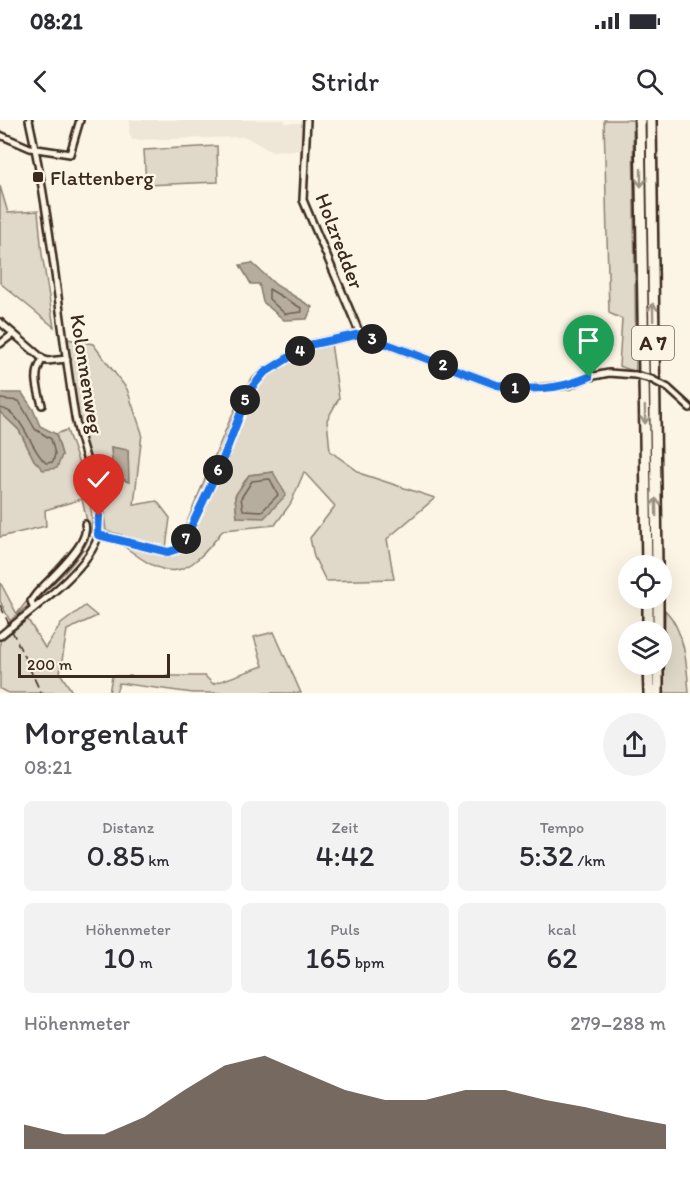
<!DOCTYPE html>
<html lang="de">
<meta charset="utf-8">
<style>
body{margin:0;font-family:Itim,sans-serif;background:#f2f2f3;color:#2b2b33;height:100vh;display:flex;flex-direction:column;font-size:22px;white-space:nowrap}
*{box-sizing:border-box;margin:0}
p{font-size:20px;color:#7c7c81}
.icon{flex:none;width:33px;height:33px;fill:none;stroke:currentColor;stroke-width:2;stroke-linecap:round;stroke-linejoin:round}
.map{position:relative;height:573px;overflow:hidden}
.sheet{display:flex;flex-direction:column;background:#fff;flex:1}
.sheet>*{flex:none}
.controls{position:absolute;left:618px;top:435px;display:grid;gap:12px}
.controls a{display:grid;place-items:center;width:54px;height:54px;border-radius:50%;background:#fff;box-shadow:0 6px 24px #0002;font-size:30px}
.scale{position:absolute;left:18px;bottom:15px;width:152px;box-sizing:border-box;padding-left:6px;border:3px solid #3b2a1e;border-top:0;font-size:16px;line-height:21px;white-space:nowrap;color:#3b2a1e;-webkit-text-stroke:4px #fcf5e5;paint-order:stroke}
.pin{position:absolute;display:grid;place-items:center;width:51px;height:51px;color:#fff;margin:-62px -26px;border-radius:50% 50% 50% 0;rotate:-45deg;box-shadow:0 0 6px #0007}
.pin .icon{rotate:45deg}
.km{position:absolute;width:30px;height:30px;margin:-15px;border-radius:50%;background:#222;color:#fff;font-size:16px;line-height:30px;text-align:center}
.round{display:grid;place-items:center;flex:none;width:63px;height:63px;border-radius:32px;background:#f2f2f3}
.headline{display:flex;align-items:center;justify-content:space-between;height:102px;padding:0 24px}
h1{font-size:33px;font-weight:600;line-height:45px}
.stats{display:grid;grid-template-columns:repeat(3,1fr);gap:9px;height:102px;padding:6px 24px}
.stats div{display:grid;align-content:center;border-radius:9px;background:#f2f2f3;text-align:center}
.stats b{font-size:30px;font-weight:600}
.stats small{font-size:16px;font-weight:400}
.stats p{font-size:16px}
.chart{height:168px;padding:12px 24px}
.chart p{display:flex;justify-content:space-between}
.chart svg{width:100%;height:108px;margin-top:6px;fill:#3b2a1e;opacity:.7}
.status{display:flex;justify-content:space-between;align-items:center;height:42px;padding:0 30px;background:#fff;direction:ltr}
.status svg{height:16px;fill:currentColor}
header{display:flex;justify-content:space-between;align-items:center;height:78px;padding:0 24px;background:#fff;font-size:27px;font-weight:600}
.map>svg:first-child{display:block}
.built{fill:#eee6d6}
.green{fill:#e0d8c8;stroke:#8e8173;stroke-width:1.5;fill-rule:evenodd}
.water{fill:#b7ad9e;stroke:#85796b;stroke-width:1.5}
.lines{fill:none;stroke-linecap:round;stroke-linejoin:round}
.shore{stroke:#6d5e51;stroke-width:1.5}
.street-casing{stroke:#3b2a1e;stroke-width:10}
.highway-casing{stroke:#3b2a1e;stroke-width:14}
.street{stroke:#fcf5e5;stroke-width:5}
.highway{stroke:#fcf5e5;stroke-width:9}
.rail{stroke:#3b2a1e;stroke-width:1.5;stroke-dasharray:9 4.5;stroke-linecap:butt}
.street-bridge-casing{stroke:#3b2a1e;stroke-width:10;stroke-linecap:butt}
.street-bridge{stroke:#fcf5e5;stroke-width:5}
.oneway{stroke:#9c9082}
.route-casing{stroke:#fff;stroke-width:12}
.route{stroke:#1a73e8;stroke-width:8}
.poi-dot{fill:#3b2a1e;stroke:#fcf5e5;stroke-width:2}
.labels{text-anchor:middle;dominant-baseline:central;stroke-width:5;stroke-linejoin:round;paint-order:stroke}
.shield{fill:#fcf5e5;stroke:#75675a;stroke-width:1.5}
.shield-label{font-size:20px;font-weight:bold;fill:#3b2a1e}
.poi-label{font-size:21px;fill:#3b2a1e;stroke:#fcf5e5;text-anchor:start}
.street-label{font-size:21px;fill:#3b2a1e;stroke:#fcf5e5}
</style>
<div class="status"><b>08:21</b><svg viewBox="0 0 49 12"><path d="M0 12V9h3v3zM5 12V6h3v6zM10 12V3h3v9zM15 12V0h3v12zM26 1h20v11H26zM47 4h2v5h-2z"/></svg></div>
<header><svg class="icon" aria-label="back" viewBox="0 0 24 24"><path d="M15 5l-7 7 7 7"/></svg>Stridr<svg class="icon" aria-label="search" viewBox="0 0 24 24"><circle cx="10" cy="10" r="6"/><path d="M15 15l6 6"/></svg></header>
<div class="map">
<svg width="690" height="573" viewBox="0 0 690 573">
<rect width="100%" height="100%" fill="#fcf5e5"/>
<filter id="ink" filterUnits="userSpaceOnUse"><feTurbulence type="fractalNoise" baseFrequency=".0167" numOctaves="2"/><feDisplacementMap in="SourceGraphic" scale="12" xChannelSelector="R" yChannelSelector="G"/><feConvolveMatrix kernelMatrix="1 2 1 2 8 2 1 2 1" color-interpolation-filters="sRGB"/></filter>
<g filter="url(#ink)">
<path class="built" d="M 130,0 L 285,0 L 285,3 L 303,3 L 301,30 L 270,31 L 246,17 L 132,20 L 129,12 Z"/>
<g class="green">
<path d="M 604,0 L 633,0 L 636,252 L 619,246 L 622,199 L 609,193 Z"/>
<path d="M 217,26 L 218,62 L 146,65 L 144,30 Z"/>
<path d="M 0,66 L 8,93 L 38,91 L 42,134 L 54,207 L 0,163 Z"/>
<path d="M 330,216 L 339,278 L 327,300 L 330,331 L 362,354 L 435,378 L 387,419 L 394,459 L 326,461 L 314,437 L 310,418 L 335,386 L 304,352 L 291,383 L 275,405 L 223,410 C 185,461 169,462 120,423 L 122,415 L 106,411 L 102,379 L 80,308 L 67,219 L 93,224 L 127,269 L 142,313 L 134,385 L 157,381 L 170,398 L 166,428 L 177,426 L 231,297 L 251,259 L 308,221 ZM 111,327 L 128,331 L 128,362 L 113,354 ZM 273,352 L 237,397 L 235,376 L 249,355 Z"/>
<path d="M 0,292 L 19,310 L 34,340 L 62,335 L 56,314 L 67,310 C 76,337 93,377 92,404 C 90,440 35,478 10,501 L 0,481 L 0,462 L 17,494 C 36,467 60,445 80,418 L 84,419 L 88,406 L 82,379 L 45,390 L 46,406 L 0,417 Z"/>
<path d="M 85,486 L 97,496 L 67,510 L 60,553 L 73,573 L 8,573 L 0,569 L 0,521 L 27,498 L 45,528 L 61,504 Z"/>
<path d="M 665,490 C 685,510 687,546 689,573 L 664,573 Z"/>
<path d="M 274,512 L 301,573 L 193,573 L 119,563 L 116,573 L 109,573 L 112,556 L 205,556 L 213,564 L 263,546 L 254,517 Z"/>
</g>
<g class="water">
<path d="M 252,143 L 276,165 L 312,187 L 307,199 L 284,200 L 263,182 L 259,164 L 251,164 L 240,145 Z"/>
<path d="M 0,273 L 22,273 L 33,289 L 40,306 L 56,314 L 62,335 L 57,348 L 43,350 L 34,340 L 19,310 L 0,292 Z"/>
<path d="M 111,327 L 128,330 L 129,362 L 113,354 Z"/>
<path d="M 273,352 L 286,375 L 264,398 L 237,397 L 235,376 L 249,355 Z"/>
</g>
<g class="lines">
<g class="shore">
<path d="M 269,169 L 301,188 L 302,192 L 285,194 L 269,179 Z"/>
<path d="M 0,279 L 19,281 L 35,309 L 51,319 L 55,334 L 53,342 L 46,343 C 30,330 23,291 0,288"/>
<path d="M 270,359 L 278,375 L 262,391 L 243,390 L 241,378 L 252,361 Z"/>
</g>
<defs>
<g id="street">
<path d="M 307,0 L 303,80 L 360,214"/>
<path d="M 0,15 L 30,28 L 70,34 L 80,0"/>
<path d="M 0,202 L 43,239 L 47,241 L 67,239"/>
<path d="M 0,224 L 13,214"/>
<path d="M 668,268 L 690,288"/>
<path d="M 42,285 C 38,269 32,254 43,239"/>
<path d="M 98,415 L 168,432 L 181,428 L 221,344 L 243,283 L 255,262 L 264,253 L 309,225 L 360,214 L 497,265 L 528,269 L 570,265 L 589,257 L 609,253 L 635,255"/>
<path d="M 33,487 L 31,481 L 36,474 C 49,459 91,424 85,404"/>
<path d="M 0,516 C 27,493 89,450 98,416 C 106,382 81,332 75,297 C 59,198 51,98 29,0"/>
</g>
<g id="highway">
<path d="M 640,0 L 647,446"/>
<path d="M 651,0 L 657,446"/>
<path d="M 648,478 L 648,512"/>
<path d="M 658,478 L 658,512"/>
<path d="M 648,544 L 649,573"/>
<path d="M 658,544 L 658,573"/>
</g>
</defs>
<use href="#street" class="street-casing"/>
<use href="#highway" class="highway-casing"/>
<use href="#street" class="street"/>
<use href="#highway" class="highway"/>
<path class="rail" d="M 0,485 L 41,573"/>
<defs>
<path id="street-bridge" d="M 635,255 L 651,259 L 668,268"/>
</defs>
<use href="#street-bridge" class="street-bridge-casing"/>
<use href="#street-bridge" class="street-bridge"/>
</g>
<defs><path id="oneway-shaft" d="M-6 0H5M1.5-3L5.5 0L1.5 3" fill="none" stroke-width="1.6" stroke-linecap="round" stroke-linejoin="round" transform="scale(1.5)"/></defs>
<g class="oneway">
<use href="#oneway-shaft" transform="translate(641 58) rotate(90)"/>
<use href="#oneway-shaft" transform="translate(653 192) rotate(-91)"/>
<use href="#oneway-shaft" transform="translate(645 295) rotate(89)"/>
<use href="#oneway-shaft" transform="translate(656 387) rotate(-91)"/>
</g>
</g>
<g class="lines" filter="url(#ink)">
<defs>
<path id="route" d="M 99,396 L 98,415 L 168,432 L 181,428 L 221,344 L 249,271 L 264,253 L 309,225 L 360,214 L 497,265 C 530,271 558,270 589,257"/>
</defs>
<use href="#route" class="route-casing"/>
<use href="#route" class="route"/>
</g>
<rect class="poi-dot" x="32" y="51" width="12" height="12" rx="3"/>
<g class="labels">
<rect class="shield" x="632" y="206" width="42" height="34" rx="4.5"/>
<g class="shield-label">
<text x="653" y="223">A 7</text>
</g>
<g class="poi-label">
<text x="50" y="57">Flattenberg</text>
</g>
<g class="street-label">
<text transform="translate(340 121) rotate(69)">Holzredder</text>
<text transform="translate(87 254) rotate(81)">Kolonnenweg</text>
</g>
</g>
</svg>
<div class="controls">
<a><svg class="icon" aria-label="locate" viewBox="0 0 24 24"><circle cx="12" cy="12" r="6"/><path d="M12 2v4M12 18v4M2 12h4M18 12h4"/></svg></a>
<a><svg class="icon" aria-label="layers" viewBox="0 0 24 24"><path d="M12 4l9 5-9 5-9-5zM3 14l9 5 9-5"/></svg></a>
</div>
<div class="scale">200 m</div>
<div class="pin" style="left:589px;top:257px;background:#1e9e55"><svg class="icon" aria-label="arrive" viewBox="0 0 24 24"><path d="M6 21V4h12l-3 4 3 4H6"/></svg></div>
<div class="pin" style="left:99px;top:396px;background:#d93025"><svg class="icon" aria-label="check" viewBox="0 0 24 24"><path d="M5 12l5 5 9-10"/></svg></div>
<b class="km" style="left:515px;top:268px">1</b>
<b class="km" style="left:443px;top:245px">2</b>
<b class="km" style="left:372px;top:219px">3</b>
<b class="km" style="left:300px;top:231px">4</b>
<b class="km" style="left:245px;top:280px">5</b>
<b class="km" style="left:218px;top:350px">6</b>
<b class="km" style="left:186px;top:419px">7</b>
</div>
<section class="sheet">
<div class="headline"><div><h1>Morgenlauf</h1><p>08:21</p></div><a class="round"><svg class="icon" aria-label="share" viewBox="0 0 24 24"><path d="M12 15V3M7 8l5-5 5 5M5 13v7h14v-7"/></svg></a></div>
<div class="stats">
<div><p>Distanz</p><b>0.85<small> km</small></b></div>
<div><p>Zeit</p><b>4:42</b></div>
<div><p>Tempo</p><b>5:32<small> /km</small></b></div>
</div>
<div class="stats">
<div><p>Höhenmeter</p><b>10<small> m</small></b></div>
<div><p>Puls</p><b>165<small> bpm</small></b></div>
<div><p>kcal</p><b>62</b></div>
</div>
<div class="chart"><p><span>Höhenmeter</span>279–288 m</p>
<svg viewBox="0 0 160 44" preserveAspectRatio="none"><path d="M0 44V34L10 38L20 38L30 31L40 20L50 10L60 6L70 13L80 20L90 24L100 24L110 20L120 20L130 24L140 27L150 31L160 34V44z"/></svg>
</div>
</section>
